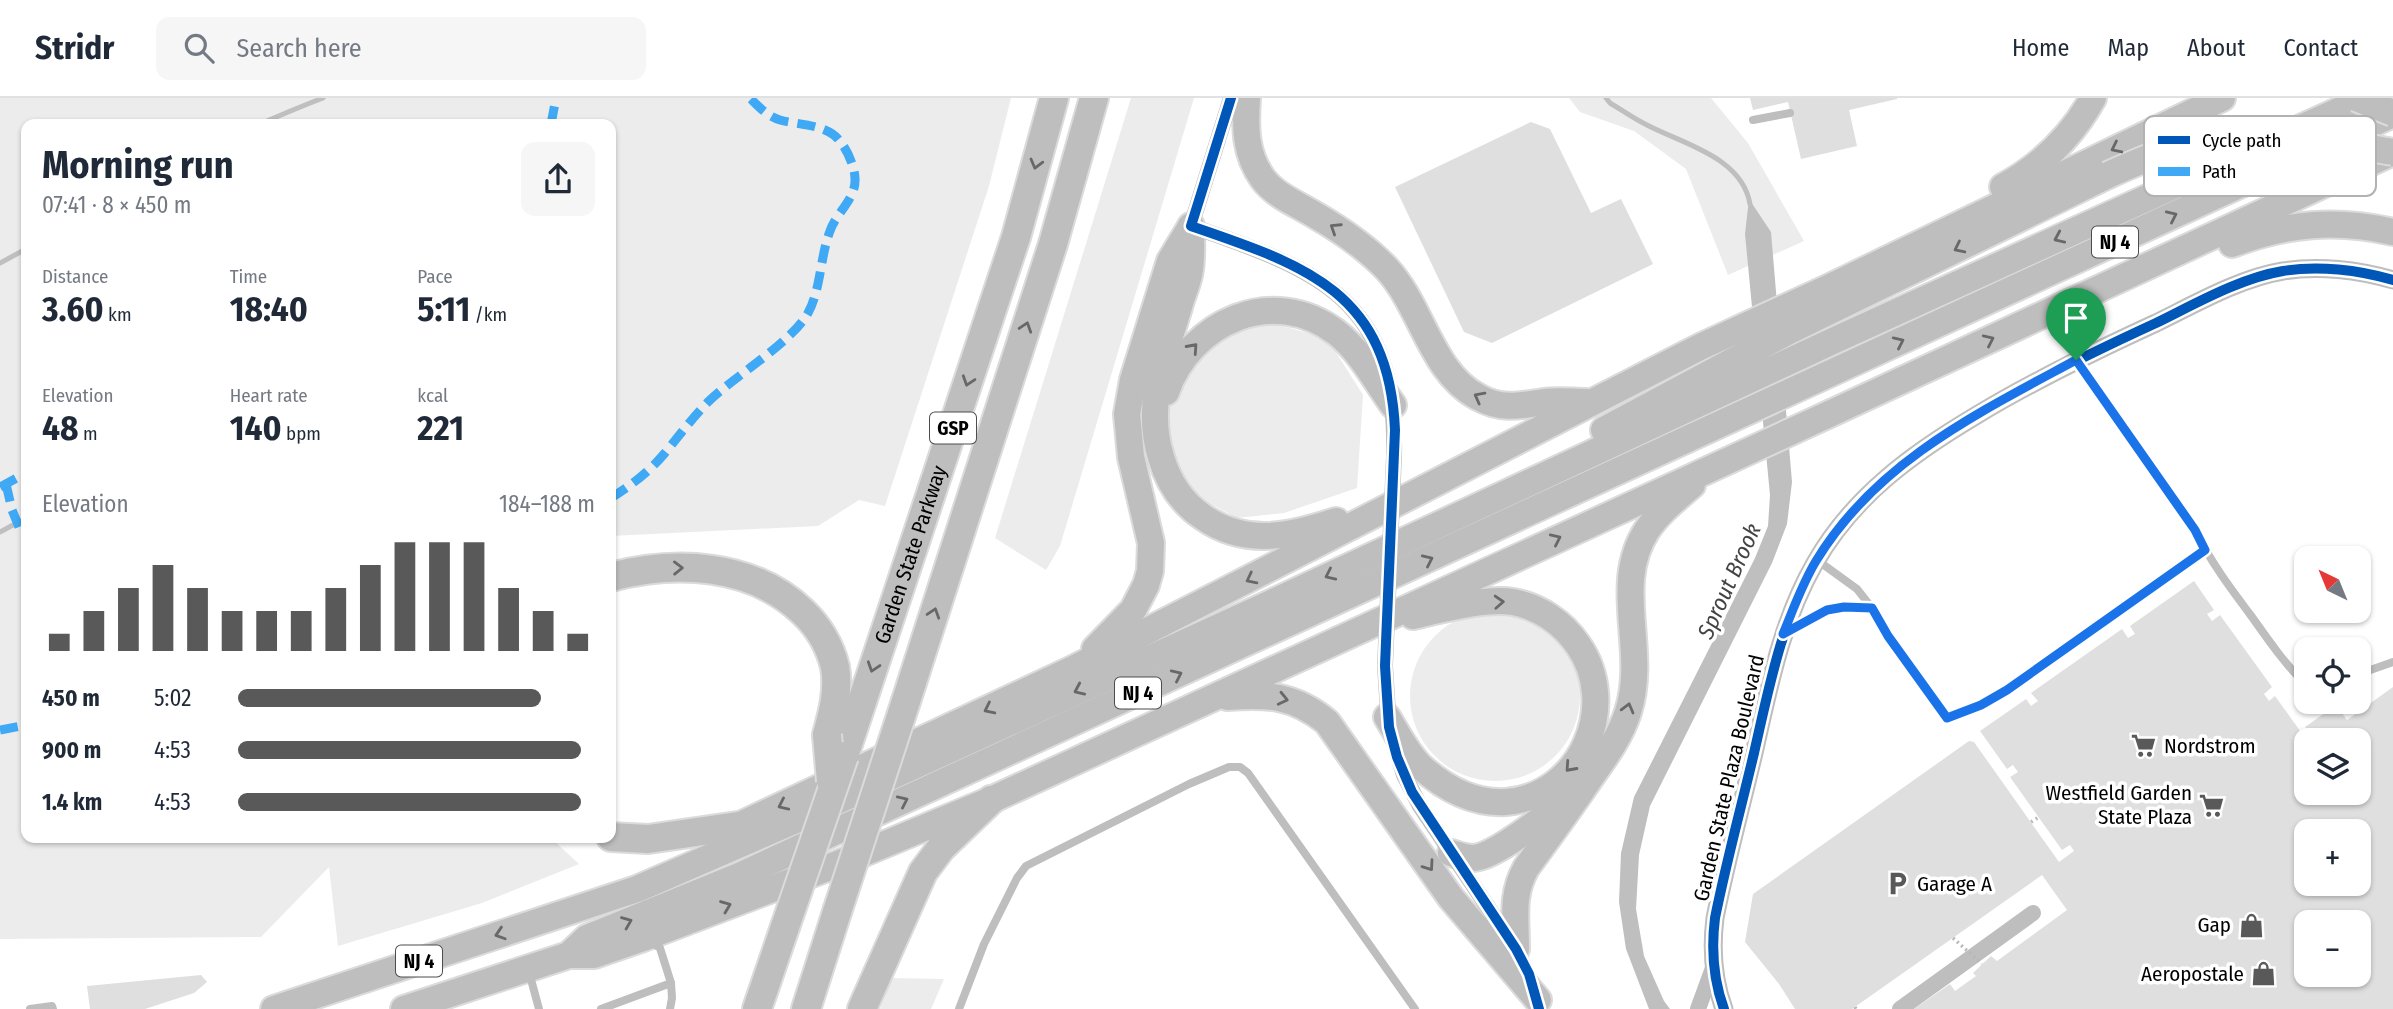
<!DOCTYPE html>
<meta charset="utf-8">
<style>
body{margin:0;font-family:"Fira Sans Condensed",sans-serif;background:#f6f6f7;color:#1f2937;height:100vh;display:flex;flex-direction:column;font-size:26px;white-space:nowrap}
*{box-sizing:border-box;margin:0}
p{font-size:23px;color:#747a83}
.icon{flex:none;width:38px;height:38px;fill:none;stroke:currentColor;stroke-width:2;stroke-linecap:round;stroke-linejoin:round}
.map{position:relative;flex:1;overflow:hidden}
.panel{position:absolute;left:21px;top:21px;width:595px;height:724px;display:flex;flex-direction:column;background:#fff;border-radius:14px;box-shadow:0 2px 5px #0004}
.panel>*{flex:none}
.needle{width:46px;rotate:317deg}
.fabs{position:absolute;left:2294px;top:448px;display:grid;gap:14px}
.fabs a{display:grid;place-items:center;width:77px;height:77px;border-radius:14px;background:#fff;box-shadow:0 2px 5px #0004;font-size:35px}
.pin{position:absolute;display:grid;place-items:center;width:60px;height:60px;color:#fff;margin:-72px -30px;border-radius:50% 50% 50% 0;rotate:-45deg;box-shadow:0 0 7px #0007}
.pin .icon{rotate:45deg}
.round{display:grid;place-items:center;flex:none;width:74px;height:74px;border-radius:14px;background:#f6f6f7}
.overview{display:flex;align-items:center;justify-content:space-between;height:119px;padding:0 21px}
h1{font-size:38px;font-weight:700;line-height:52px}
.metrics{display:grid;grid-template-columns:repeat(3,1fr);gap:10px;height:119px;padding:7px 21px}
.metrics div{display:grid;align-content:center}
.metrics b{font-size:35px;font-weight:700}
.metrics small{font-size:19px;font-weight:400}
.metrics p{font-size:19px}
.chart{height:196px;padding:14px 21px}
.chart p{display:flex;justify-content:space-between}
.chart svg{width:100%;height:126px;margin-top:7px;stroke:#595959;stroke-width:6}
ul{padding:0 21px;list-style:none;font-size:23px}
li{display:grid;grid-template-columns:112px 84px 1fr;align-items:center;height:52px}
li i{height:18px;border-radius:9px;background:#595959}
header{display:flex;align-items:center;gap:42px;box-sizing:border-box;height:98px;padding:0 35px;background:#fff;border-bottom:2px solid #e0e1e3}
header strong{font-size:33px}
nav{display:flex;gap:38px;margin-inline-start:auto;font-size:24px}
.search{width:490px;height:63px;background:#f6f6f7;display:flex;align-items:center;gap:18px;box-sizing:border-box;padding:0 24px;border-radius:14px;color:#747a83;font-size:26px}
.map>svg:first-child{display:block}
.green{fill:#ececec}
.water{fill:#bfbfbf}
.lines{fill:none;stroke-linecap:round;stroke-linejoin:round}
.stream{stroke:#bfbfbf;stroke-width:5}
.building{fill:#dfdfdf;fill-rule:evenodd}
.trunk-casing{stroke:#dbdbdb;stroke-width:30}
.motorway-casing{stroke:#dbdbdb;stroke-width:32}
.path{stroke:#b9b9b9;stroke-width:3.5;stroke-dasharray:2 3.5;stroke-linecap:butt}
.service{stroke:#bebebe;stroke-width:8}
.minor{stroke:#bebebe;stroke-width:16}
.tertiary{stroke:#bebebe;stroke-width:19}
.trunk{stroke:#bebebe;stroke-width:26}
.motorway{stroke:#bebebe;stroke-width:28}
.trunk-bridge-casing{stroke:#dbdbdb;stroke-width:30;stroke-linecap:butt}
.motorway-bridge-casing{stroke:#dbdbdb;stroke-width:32;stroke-linecap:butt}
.path-bridge{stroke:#b9b9b9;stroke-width:3.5;stroke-dasharray:2 3.5;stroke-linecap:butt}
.minor-bridge{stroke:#bebebe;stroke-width:16}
.trunk-bridge{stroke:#bebebe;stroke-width:26}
.motorway-bridge{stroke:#bebebe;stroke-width:28}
.quiet{stroke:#3fa9f5;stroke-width:9;stroke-dasharray:18 9;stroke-linecap:butt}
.cycleway-casing{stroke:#fff;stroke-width:15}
.cycleway{stroke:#0057b8;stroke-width:10}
.oneway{stroke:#686868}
.route-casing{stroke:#fff;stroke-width:14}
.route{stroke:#1a73e8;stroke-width:9}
.labels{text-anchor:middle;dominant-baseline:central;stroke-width:7;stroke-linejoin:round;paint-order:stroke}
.shield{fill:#fff;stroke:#4c4c4c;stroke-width:2}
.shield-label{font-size:19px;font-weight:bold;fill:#000}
.street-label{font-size:21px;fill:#000;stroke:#fff}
.poi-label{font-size:21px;fill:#000;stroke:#fff;text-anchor:end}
.water-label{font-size:23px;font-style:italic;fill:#444;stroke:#fff}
.key{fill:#fff;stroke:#b2b2b2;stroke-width:2}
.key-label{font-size:19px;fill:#000}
</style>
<header>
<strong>Stridr</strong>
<div class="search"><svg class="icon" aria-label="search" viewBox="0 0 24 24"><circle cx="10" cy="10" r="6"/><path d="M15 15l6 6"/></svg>Search here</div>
<nav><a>Home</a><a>Map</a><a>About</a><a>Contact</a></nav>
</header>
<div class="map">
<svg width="2393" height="911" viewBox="0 0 2393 911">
<rect width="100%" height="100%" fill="#fff"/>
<g class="green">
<path d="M 0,0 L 1011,0 L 989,88 L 885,408 L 859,402 L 818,428 L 611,438 L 611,26 L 26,26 L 26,740 L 551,740 L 579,766 L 482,805 L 338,848 L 329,769 L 261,839 L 0,841 Z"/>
<path d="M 1131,0 L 1194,0 L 1060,448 L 1046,472 L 995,440 Z"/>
<path d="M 1569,0 L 1711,0 L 1748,45 L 1804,143 L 1728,177 L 1686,71 L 1634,33 L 1580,14 Z"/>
<path d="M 1271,225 L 1327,240 L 1363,297 L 1357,390 L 1284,415 L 1237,420 L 1205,403 L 1176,377 L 1161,335 L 1175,281 L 1218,235 Z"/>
<circle cx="1495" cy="598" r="85"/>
<path d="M 892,880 L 944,881 L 931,911 L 880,911 Z"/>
</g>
<path class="water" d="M 1749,101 L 1771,134 L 1792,384 L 1787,426 L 1772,465 L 1650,708 L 1639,757 L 1636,811 L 1644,858 L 1664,903 L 1670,911 L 1649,911 L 1626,851 L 1619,804 L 1621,755 L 1634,699 L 1755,460 L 1768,428 L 1770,397 L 1745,136 Z"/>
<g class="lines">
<g class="stream">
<path d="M 1606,0 L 1610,5 C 1622,12 1634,21 1647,27 C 1683,46 1742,59 1750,106"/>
<path d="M 260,26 C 281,17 302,8 323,0"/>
<path d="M 0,165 L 26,151"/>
<path d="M 21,423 L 26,420"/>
<path d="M 0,434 L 13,427"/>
</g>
</g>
<g class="building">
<path d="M 1750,0 L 1897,0 L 1897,1 L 1849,12 L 1857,48 L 1801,61 L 1788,4 L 1753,12 Z"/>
<path d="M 1531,24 L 1550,31 L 1591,115 L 1621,101 L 1653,166 L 1492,245 L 1464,234 L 1395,89 Z"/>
<path d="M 2194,483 L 2214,512 L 2207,516 L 2212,523 L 2220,517 L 2272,589 L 2264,596 L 2269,603 L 2275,598 L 2303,637 L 2308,634 L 2305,629 L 2336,607 L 2347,622 L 2393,589 L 2393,911 L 1914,911 L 1950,886 L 1955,893 L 1976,878 L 1973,875 L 1991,858 L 1997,863 L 2067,812 L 2042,777 L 1852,911 L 1795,911 L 1779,886 L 1745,844 L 1753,796 L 1969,643 L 1974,644 L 2059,764 L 2074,753 L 2070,747 L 2062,752 L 2010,679 L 2018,674 L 2013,667 L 2007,671 L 1980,633 L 2026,601 L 2031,608 L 2038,603 L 2031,595 L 2122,531 L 2128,540 L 2135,536 L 2130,528 ZM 2306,642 L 2359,642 L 2359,695 L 2306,695 ZM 2306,733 L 2359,733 L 2359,786 L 2306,786 ZM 2306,824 L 2359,824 L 2359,877 L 2306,877 Z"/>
<path d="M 201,877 L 207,884 L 194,895 L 145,911 L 90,911 L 87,888 Z"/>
</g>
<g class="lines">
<defs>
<g id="trunk">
<path d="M 1247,0 C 1245,30 1245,56 1263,81 C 1276,98 1297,106 1315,117 C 1341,132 1366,149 1387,171 C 1422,209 1431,274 1478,299 C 1501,312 1519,308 1544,304 C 1558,302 1573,304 1586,304"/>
<path d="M 2003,89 C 2041,68 2072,38 2093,0"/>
<path d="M 1191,128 C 1191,142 1192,158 1190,171 C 1189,182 1184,192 1181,202 C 1166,254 1144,305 1161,359 C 1168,383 1182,405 1203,419 C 1246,449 1291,438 1336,423"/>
<path d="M 2232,146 C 2286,125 2337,121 2393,134"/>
<path d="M 1166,294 C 1190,224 1273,186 1337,235 C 1361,254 1375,282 1393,307"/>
<path d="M 1604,332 L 1789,233 L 2108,77"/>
<path d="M 1095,551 L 1133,512 L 1146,487 L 1150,473 L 1151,445 L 1131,359 L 1127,316 L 1133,282 L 1170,163 L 1190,130"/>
<path d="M 1227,599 C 1268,596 1294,597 1327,624 L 1451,800 L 1538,902"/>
<path d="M 1387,619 C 1397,635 1406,654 1420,668 C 1443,689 1473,706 1506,704 C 1582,698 1620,607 1578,547 C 1563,525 1540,509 1513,504 C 1487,499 1440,512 1413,518"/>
<path d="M 734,730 L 1073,571 L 1700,249 L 1828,190 L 2222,0"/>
<path d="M 1451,755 C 1458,757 1465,760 1473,760 C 1496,759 1547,716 1568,701"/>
<path d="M 1516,851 C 1516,820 1511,797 1526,770 C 1545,744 1564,718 1582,692 C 1599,666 1618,645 1628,614 C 1648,552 1611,487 1647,432 C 1659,414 1676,401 1692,387"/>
<path d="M 569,857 L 587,840 L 739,778 L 2393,16"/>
<path d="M 274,911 L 637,791 L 791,724 L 1267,507 L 1835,242 L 2367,0"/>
<path d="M 404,911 L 569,857 L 594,857 L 643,840 L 835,767 L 991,702 L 1838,312 L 2393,54"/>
</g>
<g id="motorway">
<path d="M 611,479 C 675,462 752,465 803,514 C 818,528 830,548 835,569 C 839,592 833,615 827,637"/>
<path d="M 906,603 L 1053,146 L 1094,0"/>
<path id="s1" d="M 844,658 L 1016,139 L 1054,0"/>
<path d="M 611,739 L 648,741 L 738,728"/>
<path d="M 757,911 L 785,829"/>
<path d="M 806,911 L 837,814"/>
<path d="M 862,911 L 923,774 L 941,750 L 991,702"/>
</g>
</defs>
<use href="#trunk" class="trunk-casing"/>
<use href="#motorway" class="motorway-casing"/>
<g class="path">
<path d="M 2031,724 L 2039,719"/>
<path d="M 1855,909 L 1856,911"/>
</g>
<g class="service">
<path d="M 1753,22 L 1790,15"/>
<path d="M 2077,264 L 2195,432 C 2210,463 2231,491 2252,519 C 2269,543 2285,566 2306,587"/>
<path d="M 1817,462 L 1857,491 L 1872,510 L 1888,538 L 1947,620 L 1981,607 L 2007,592 L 2205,452"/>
<path d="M 1788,533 L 1827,512 L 1844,508 L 1872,510"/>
<path d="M 2359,576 L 2393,564"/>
<path d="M 649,843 L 660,850 L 671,885"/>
<path d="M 529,874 L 539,911"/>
<path d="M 30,911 L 52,908 L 53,911"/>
<path d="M 601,911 L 671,885 L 672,900 L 670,911"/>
<path d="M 959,911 L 984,846 L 1017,780 L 1026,768 L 1189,686 L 1229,669 L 1240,669 L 1248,675 L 1415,911"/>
</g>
<g class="minor">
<path d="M 1231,0 L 1191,128 C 1321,173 1398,202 1394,358"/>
<path d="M 1385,568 L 1389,629 L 1404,677 L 1420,708 L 1516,851 L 1531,883"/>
<path d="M 1698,911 L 1713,870"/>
<path d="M 1900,911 L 2033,815"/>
</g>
<path class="tertiary" d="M 1724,911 C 1713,881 1711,852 1715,820 C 1726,765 1741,710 1754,655 C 1769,590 1781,524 1815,465 C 1853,398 1913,355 1977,317 C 2035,282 2095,253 2156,225 C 2195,206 2240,180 2283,173 C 2318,167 2359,172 2393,182"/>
<use href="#trunk" class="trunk"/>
<use href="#motorway" class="motorway"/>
<defs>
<g id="trunk-bridge">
<path d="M 2356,0 L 2393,15"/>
<path d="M 2108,77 C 2163,52 2219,31 2280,35 C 2318,38 2356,48 2393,54"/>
</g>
<g id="motorway-bridge">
<path d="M 827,637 L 831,683"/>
<path d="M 837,814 L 906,603"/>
<path d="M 785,829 L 844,658"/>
</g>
</defs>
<use href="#trunk-bridge" class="trunk-bridge-casing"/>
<use href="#motorway-bridge" class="motorway-bridge-casing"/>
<path class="path-bridge" d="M 1953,840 L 1982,866"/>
<path class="minor-bridge" d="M 1385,568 L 1394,358"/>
<use href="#trunk-bridge" class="trunk-bridge"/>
<use href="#motorway-bridge" class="motorway-bridge"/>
<g class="quiet">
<path d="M 551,26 L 556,0"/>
<path d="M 6,386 L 12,412 L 19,429"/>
<path d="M 0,389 L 26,375"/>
<path d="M 611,400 C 630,388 649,374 664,356 C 679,338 692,320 709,303 C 735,278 792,244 808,215 C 821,191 820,159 830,133 C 836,115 856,101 855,81 C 855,69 847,51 839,42 C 826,26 798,27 780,22 C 767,18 759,9 750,0"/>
<path d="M 0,632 L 26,627"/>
</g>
<defs>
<g id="cycleway">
<path d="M 1231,0 L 1191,128 C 1305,167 1389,194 1395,332 L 1385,568 L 1389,629 L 1397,659 L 1412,694 L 1516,851 L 1529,876 L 1539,911"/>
<path d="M 1724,911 C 1713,881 1711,852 1715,820 C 1726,765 1741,710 1754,655 C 1769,590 1781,524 1815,465 C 1853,398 1913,355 1977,317 C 2035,282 2095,253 2156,225 C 2195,206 2240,180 2283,173 C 2318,167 2359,172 2393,182"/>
</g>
</defs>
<use href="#cycleway" class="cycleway-casing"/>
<use href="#cycleway" class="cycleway"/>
</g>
<defs><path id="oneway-chevron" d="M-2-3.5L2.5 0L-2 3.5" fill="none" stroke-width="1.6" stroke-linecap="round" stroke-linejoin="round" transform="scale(1.75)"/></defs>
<g class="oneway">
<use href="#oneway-chevron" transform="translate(2116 50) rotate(154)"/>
<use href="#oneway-chevron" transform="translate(1036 66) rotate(105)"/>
<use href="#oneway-chevron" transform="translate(2172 118) rotate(-25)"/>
<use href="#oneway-chevron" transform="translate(1335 130) rotate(-147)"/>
<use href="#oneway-chevron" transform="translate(2059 140) rotate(156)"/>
<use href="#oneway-chevron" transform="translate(1959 150) rotate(154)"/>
<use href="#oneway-chevron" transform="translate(1026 229) rotate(-72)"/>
<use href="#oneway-chevron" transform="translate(1989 242) rotate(-25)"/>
<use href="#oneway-chevron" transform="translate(1899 244) rotate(-25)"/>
<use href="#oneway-chevron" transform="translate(1193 250) rotate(-48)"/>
<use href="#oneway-chevron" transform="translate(968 283) rotate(108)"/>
<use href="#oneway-chevron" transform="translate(1479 299) rotate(-152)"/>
<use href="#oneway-chevron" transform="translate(1556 441) rotate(-25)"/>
<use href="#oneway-chevron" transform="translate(1428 462) rotate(-25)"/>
<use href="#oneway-chevron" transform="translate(678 470) rotate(-1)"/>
<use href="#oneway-chevron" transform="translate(1330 477) rotate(155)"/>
<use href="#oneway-chevron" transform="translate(1251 481) rotate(153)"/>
<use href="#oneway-chevron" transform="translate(1499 504) rotate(-3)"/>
<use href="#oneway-chevron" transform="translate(934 515) rotate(-72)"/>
<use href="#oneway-chevron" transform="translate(873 569) rotate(108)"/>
<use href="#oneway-chevron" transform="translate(1177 577) rotate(-25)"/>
<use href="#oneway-chevron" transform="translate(1079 592) rotate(156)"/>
<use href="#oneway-chevron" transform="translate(1283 601) rotate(13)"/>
<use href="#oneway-chevron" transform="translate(1628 610) rotate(-75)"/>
<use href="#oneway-chevron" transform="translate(989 611) rotate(154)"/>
<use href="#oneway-chevron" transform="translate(1570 669) rotate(132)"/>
<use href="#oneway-chevron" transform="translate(903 703) rotate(-25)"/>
<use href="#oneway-chevron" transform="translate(783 707) rotate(155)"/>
<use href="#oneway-chevron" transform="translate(1429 768) rotate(55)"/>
<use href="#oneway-chevron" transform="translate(726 808) rotate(-21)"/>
<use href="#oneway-chevron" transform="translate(627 824) rotate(-22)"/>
<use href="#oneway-chevron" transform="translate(500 836) rotate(162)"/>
</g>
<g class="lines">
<defs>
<path id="route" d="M 2076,262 L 2195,432 L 2205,452 L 2007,592 L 1981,607 L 1947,620 L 1888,538 L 1872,510 L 1844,509 L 1827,512 L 1783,536 C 1793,512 1802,486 1816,463 C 1876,364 1978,315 2076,262 Z"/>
</defs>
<use href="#route" class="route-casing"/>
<use href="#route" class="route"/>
</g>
<defs>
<symbol id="supermarket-bare" viewBox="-9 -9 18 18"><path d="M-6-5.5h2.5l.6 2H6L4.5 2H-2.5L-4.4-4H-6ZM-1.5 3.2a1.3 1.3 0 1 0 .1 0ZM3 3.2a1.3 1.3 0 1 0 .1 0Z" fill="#595959" stroke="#fff" stroke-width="2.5" paint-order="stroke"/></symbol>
<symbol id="parking-bare" viewBox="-9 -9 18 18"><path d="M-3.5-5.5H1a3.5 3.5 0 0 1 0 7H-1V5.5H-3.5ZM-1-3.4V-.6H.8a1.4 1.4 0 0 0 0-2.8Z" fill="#595959" stroke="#fff" stroke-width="2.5" paint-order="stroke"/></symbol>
<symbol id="shop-bare" viewBox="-9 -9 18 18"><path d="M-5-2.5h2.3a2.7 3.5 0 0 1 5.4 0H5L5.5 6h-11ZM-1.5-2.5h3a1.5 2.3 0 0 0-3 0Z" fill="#595959" stroke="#fff" stroke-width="2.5" paint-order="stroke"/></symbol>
</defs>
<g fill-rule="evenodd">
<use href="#supermarket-bare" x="2126" y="630" width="35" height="35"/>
<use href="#supermarket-bare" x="2194" y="690" width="35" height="35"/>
<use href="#parking-bare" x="1880" y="768" width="35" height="35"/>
<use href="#shop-bare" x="2234" y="810" width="35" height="35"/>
<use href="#shop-bare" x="2246" y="858" width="35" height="35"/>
</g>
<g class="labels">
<g class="shield">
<rect x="2092" y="128.5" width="46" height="31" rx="5"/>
<rect x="930" y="314.5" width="46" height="31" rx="5"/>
<rect x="1115" y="579.5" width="46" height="31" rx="5"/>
<rect x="396" y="847.5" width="46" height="31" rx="5"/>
</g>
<g class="shield-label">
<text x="2115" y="144">NJ 4</text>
<text x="953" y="330">GSP</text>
<text x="1138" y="595">NJ 4</text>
<text x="419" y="863">NJ 4</text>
</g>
<g class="street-label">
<text stroke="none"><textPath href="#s1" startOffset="212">Garden State Parkway</textPath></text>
<text transform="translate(1729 680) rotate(-77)">Garden State Plaza Boulevard</text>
</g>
<g class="poi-label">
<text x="2164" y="648" text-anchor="start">Nordstrom</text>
<text x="2192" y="695">Westfield Garden<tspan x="2192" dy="24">State Plaza</tspan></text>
<text x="1917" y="786" text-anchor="start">Garage A</text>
<text x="2231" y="827">Gap</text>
<text x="2244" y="876">Aeropostale</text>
</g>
<g class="water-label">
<text transform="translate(1729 483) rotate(-66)">Sprout Brook</text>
</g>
</g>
<rect x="2144" y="18" width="232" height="80" rx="10" class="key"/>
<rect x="2158" y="38" width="32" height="8" fill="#0057b8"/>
<rect x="2158" y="69" width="32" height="9" fill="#3fa9f5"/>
<g class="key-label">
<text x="2202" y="49">Cycle path</text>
<text x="2202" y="80">Path</text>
</g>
</svg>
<div class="fabs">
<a><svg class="needle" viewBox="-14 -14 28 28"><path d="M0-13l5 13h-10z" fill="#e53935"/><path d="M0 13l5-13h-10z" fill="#747a83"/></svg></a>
<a><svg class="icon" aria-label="locate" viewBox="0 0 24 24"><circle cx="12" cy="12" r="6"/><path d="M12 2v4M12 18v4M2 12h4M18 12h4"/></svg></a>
<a><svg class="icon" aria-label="layers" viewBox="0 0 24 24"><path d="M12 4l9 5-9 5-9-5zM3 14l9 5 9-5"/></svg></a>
<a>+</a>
<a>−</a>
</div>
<div class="pin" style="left:2076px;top:262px;background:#1e9e55"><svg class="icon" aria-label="arrive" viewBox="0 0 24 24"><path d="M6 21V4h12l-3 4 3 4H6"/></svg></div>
<section class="panel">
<div class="overview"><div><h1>Morning run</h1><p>07:41 · 8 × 450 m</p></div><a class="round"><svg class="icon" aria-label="share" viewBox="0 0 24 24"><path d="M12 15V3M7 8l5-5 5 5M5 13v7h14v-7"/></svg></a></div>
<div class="metrics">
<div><p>Distance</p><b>3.60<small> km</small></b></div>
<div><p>Time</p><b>18:40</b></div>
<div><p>Pace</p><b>5:11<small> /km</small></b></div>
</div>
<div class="metrics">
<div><p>Elevation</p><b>48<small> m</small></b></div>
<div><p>Heart rate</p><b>140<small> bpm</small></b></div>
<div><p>kcal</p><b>221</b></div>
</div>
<div class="chart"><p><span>Elevation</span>184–188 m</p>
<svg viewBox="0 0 160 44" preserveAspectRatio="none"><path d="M5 44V38M15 44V30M25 44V22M35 44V14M45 44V22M55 44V30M65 44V30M75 44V30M85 44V22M95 44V14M105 44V6M115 44V6M125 44V6M135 44V22M145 44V30M155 44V38"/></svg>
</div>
<ul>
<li><b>450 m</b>5:02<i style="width:85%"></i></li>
<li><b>900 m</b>4:53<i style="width:96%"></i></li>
<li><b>1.4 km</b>4:53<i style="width:96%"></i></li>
</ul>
</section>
</div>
